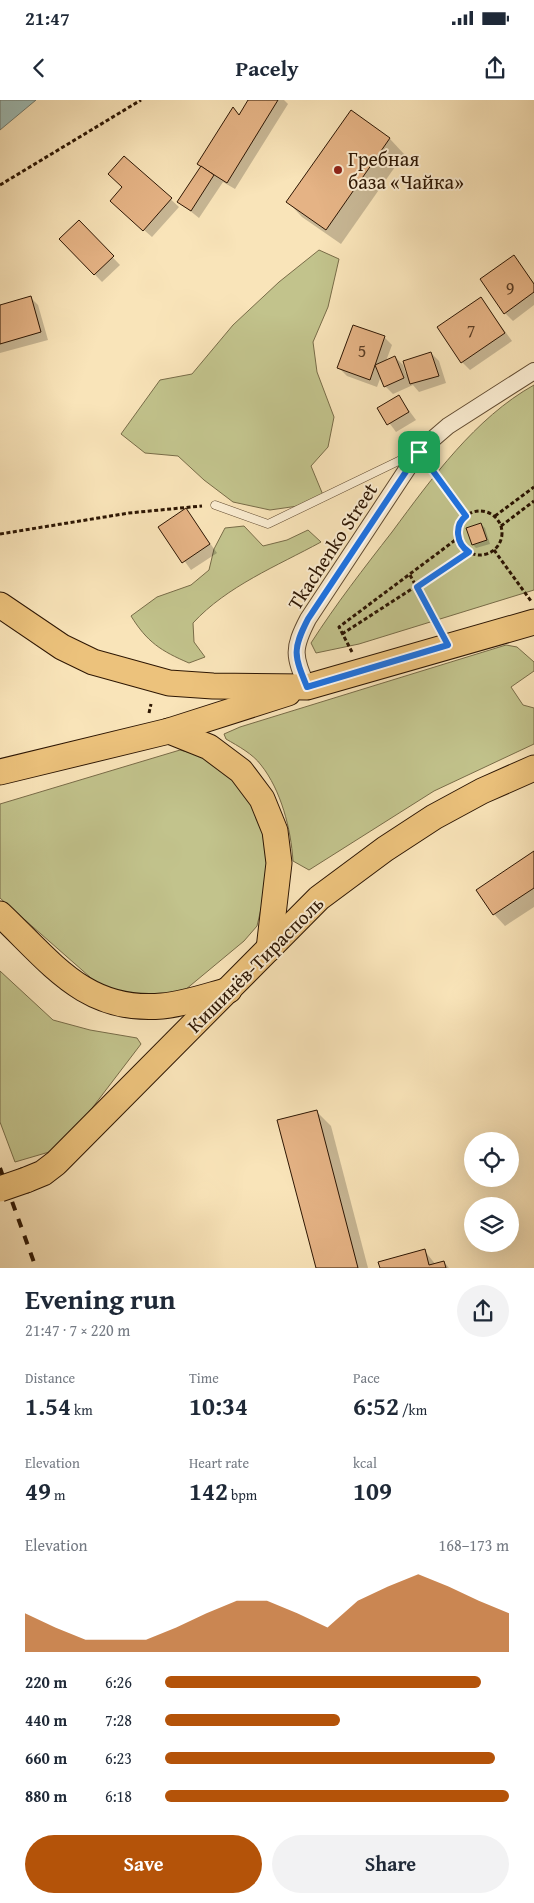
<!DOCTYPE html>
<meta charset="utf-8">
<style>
body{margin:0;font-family:"Gentium Book Plus",serif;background:#f2f2f3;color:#1f2937;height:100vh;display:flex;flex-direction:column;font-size:19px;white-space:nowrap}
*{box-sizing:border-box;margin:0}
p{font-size:16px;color:#747a83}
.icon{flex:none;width:28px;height:28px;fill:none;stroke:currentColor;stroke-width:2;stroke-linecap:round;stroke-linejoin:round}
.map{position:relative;height:1168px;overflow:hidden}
.sheet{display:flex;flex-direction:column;background:#fff;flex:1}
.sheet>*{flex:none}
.fabs{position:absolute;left:464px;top:1032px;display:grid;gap:10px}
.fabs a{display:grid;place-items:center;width:55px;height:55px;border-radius:50%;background:#fff;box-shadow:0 5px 20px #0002;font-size:25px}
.pin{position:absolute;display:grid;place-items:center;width:42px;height:42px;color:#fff;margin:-21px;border-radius:10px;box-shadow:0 2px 8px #0006}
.round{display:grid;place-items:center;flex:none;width:52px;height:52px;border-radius:26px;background:#f2f2f3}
.head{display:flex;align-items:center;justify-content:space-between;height:85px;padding:0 25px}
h1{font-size:28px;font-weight:600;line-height:38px}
.figures{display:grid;grid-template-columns:repeat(3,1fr);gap:8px;height:85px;padding:5px 25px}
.figures div{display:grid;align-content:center}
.figures b{font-size:25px;font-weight:600}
.figures small{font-size:14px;font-weight:400}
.figures p{font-size:14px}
.chart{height:140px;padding:10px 25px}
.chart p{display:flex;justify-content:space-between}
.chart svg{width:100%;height:90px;margin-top:5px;fill:#b45309;opacity:.7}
.action{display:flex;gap:10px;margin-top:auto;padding:10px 25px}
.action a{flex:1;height:58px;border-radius:30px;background:#b45309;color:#fff;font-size:20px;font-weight:600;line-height:58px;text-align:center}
.action a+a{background:#f2f2f3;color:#1f2937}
ul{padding:0 25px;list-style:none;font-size:16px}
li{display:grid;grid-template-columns:80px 60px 1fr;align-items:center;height:38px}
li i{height:12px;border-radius:6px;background:#b45309}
.status{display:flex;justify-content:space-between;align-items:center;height:35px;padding:0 25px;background:#fff;direction:ltr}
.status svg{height:14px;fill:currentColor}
header{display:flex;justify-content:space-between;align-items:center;height:65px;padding:0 25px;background:#fff;font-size:22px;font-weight:600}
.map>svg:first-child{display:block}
.green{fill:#c2c38c;stroke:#786c48}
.water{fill:#9fbdb6;stroke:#717a6e}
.shadow{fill:#0003}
.building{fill:#e5b385;stroke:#2d1603}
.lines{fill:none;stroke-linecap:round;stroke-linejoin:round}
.service-casing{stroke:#604a30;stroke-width:9}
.minor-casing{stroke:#604a30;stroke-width:18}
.primary-casing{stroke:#2d1603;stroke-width:27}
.path{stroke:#2d1603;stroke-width:3;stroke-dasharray:4 2.5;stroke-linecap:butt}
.service{stroke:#fbedd2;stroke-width:8}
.minor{stroke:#fbedd2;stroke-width:16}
.primary{stroke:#ecc27c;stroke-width:25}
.rail{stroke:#2d1603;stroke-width:4;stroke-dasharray:9 9;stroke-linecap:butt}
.primary-bridge-casing{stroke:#2d1603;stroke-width:27;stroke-linecap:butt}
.primary-bridge{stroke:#ecc27c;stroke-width:25}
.route-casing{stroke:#fff;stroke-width:10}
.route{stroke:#1a73e8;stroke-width:6}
.poi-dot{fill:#8f2418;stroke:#fbedd2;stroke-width:2}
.labels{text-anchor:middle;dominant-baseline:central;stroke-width:4;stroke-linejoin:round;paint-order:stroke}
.number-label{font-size:18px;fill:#5b3d24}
.poi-label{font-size:20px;fill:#2d1603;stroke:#fbedd2;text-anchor:start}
.street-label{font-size:20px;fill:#2d1603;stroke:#fbedd2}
</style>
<div class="status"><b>21:47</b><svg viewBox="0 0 49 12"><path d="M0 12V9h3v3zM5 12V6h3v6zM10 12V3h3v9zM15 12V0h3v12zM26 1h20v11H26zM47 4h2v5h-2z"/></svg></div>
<header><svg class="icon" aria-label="back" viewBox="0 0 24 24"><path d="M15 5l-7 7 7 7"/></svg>Pacely<svg class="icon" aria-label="share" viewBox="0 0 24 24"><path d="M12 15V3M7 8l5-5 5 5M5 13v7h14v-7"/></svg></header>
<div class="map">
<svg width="534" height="1168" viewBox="0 0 534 1168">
<rect width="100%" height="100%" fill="#f9e4b9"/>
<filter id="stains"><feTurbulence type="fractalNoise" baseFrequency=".004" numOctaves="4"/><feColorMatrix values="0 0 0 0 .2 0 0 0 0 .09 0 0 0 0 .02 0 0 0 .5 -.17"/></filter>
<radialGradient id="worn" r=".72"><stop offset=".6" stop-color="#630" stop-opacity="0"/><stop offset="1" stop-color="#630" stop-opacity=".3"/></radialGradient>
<g class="green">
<path d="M 319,150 L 339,159 L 328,207 L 313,242 L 317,272 L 334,317 L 328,347 L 311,366 L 323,395 L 298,406 L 270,410 L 233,402 L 204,380 L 178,356 L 145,353 L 121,334 L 160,280 L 192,274 L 233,225 L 279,182 Z"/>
<path d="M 534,285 L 534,490 L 359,544 L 316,553 L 311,543 C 336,504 364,468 392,432 C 432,378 475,318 534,285 Z"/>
<path d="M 244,426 L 263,446 L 287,440 L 308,430 L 321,442 C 277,466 227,486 193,523 L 194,542 L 205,557 L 189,563 C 161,551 147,542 131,516 L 157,497 L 191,485 L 209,470 L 214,449 L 225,428 Z"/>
<path d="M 506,545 L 517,547 L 534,562 L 534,571 L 511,587 L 523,605 L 534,608 L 534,644 L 434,691 L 309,770 L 293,761 C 291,729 281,690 261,665 C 253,654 238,646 226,639 L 224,634 L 240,627 Z"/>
<path d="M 180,650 L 213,659 L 252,695 L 269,746 L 267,783 L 257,826 L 244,841 L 185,890 L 143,897 L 107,892 L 0,798 L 0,704 Z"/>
<path d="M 0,871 L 53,920 L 90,930 L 137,938 L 141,944 L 67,1041 L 56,1050 L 15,1062 L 0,1022 Z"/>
</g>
<path class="water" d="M 0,0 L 36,0 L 0,30 Z"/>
<g class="shadow">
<path d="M 249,0 L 284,0 L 288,4 L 235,89 L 223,82 L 199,118 L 179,102 Z"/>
<path d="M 351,12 L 390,39 L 404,54 L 341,144 L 302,117 L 288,102 Z"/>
<path d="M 125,57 L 179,107 L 152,137 L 119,108 L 123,87 Z"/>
<path d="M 79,122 L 120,165 L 102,182 L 61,139 Z"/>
<path d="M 514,157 L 534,183 L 534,205 L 513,221 L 505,213 Z"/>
<path d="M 30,197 L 38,205 L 48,240 L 0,253 L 0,206 Z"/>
<path d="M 481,199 L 512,241 L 470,270 L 462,262 Z"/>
<path d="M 384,237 L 392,245 L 386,261 L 395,257 L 403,265 L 406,274 L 431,253 L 439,261 L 446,283 L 419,292 L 413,285 L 393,294 L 385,286 L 381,276 L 377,287 L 347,276 L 339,268 Z"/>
<path d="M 399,297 L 416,320 L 396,332 L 379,309 Z"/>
<path d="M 186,410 L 217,453 L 191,470 L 160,427 Z"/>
<path d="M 481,424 L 485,428 L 490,444 L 476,448 L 473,445 Z"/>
<path d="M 534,753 L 534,807 L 505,826 L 494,814 Z"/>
<path d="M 316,1011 L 331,1026 L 368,1168 L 317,1168 L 279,1021 Z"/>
<path d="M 424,1150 L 436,1165 L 444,1162 L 449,1168 L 381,1168 L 380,1163 Z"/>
</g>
<g class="building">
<path d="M 248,0 L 278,0 L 227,83 L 197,64 L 233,7 L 239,15 Z"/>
<path d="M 351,10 L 390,38 L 326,130 L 286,102 Z"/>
<path d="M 124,56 L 172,98 L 143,131 L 110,101 L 122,87 L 108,74 Z"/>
<path d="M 201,66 L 214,75 L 191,111 L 177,102 Z"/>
<path d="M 79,120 L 114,156 L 94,175 L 59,139 Z"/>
<path d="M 514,155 L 534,184 L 534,192 L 504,214 L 480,179 Z"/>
<path d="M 31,196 L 41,232 L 0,244 L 0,205 Z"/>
<path d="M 481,197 L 505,233 L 461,263 L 437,227 Z"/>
<path d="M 353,225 L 385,236 L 370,280 L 337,268 Z"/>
<path d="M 431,252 L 439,276 L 410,284 L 403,261 Z"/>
<path d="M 395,256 L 404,278 L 384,287 L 375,265 Z"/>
<path d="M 399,295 L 409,312 L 387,325 L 377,308 Z"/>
<path d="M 186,408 L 210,444 L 182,463 L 158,427 Z"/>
<path d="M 481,423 L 487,440 L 472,445 L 466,428 Z"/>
<path d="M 534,751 L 534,788 L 493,815 L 476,790 Z"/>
<path d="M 317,1010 L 358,1168 L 316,1168 L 277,1020 Z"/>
<path d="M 425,1149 L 429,1165 L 444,1161 L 446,1168 L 380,1168 L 378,1162 Z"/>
</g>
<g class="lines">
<defs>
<path id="service" d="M 215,405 L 268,424 L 413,354"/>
<path id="minor" d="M 307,587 C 294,555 292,550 308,519 L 419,351 L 448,326 L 534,271"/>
<g id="primary">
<path d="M 0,505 L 62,547 L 93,562 L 169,583 L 213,586 L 307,587 L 534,522"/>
<path d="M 169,631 L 209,647 L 241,671 L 262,699 L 275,731 L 279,763 L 269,849"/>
<path d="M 0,672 L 169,631 L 288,593"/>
<path d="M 0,814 C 51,862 85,913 162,906 C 185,904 207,896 229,890"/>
<path d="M 26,1080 L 43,1073 L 56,1063 L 319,798 L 385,749 L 434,717 L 482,691 L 534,668"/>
</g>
</defs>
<use href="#service" class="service-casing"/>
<use href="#minor" class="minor-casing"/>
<use href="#primary" class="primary-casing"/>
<g class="path">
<path d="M 0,85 L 141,0"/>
<path d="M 430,366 L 466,415"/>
<circle cx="480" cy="433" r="22"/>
<path d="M 495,416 L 534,387"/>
<path d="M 501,426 L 534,401"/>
<path d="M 0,434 L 129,413 L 202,406"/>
<path d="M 494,450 L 531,501"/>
<path d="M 410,475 L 438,527"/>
<path d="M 342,534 L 469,452"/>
<path d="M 352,552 L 339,527 L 458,438"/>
<path d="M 149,613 L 151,604"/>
</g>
<use href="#service" class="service"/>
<use href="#minor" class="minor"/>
<use href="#primary" class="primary"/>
<path class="rail" d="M 0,1068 L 36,1168"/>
<defs>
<path id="primary-bridge" d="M 0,1089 L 26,1080"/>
</defs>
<use href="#primary-bridge" class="primary-bridge-casing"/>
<use href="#primary-bridge" class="primary-bridge"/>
</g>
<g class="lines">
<defs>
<path id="route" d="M 419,352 L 466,416 C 454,425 456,444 469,452 L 417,487 L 448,545 L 307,587 C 294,555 292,550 308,519 Z"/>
</defs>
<use href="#route" class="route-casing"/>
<use href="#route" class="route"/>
</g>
<circle class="poi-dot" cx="338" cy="70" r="5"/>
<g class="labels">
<g class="number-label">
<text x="510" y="188">9</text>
<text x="471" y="230">7</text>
<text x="362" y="250">5</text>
</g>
<g class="poi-label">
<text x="348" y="58">Гребная<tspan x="348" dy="23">база «Чайка»</tspan></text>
</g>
<g class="street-label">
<text transform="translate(332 446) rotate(-57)">Tkachenko Street</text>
<text transform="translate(255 864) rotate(-45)">Кишинёв-Тирасполь</text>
</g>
</g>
<rect width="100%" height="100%" filter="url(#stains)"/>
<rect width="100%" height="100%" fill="url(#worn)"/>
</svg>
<div class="fabs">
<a><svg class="icon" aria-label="locate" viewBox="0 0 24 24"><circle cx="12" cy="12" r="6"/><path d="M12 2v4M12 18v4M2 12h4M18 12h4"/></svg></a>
<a><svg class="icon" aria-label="layers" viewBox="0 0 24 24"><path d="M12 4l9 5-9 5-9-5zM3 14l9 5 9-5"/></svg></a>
</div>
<div class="pin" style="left:419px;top:352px;background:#1e9e55"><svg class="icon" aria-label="arrive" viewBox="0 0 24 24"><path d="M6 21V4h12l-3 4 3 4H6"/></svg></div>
</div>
<section class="sheet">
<div class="head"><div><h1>Evening run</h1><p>21:47 · 7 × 220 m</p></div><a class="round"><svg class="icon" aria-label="share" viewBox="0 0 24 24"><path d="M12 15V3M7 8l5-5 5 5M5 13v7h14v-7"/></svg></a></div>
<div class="figures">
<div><p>Distance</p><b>1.54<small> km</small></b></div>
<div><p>Time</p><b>10:34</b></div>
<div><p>Pace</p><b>6:52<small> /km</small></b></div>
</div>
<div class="figures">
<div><p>Elevation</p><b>49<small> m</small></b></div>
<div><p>Heart rate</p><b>142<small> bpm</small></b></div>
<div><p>kcal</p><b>109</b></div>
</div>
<div class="chart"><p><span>Elevation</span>168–173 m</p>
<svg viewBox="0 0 160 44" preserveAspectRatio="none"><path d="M0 44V25L10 32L20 38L30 38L40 38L50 32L60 25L70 19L80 19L90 25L100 32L110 19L120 12L130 6L140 12L150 19L160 25V44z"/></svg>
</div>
<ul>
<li><b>220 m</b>6:26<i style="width:92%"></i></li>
<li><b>440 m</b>7:28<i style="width:51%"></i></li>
<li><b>660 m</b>6:23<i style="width:96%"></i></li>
<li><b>880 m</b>6:18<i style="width:100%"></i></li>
</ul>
<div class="action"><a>Save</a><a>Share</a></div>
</section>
